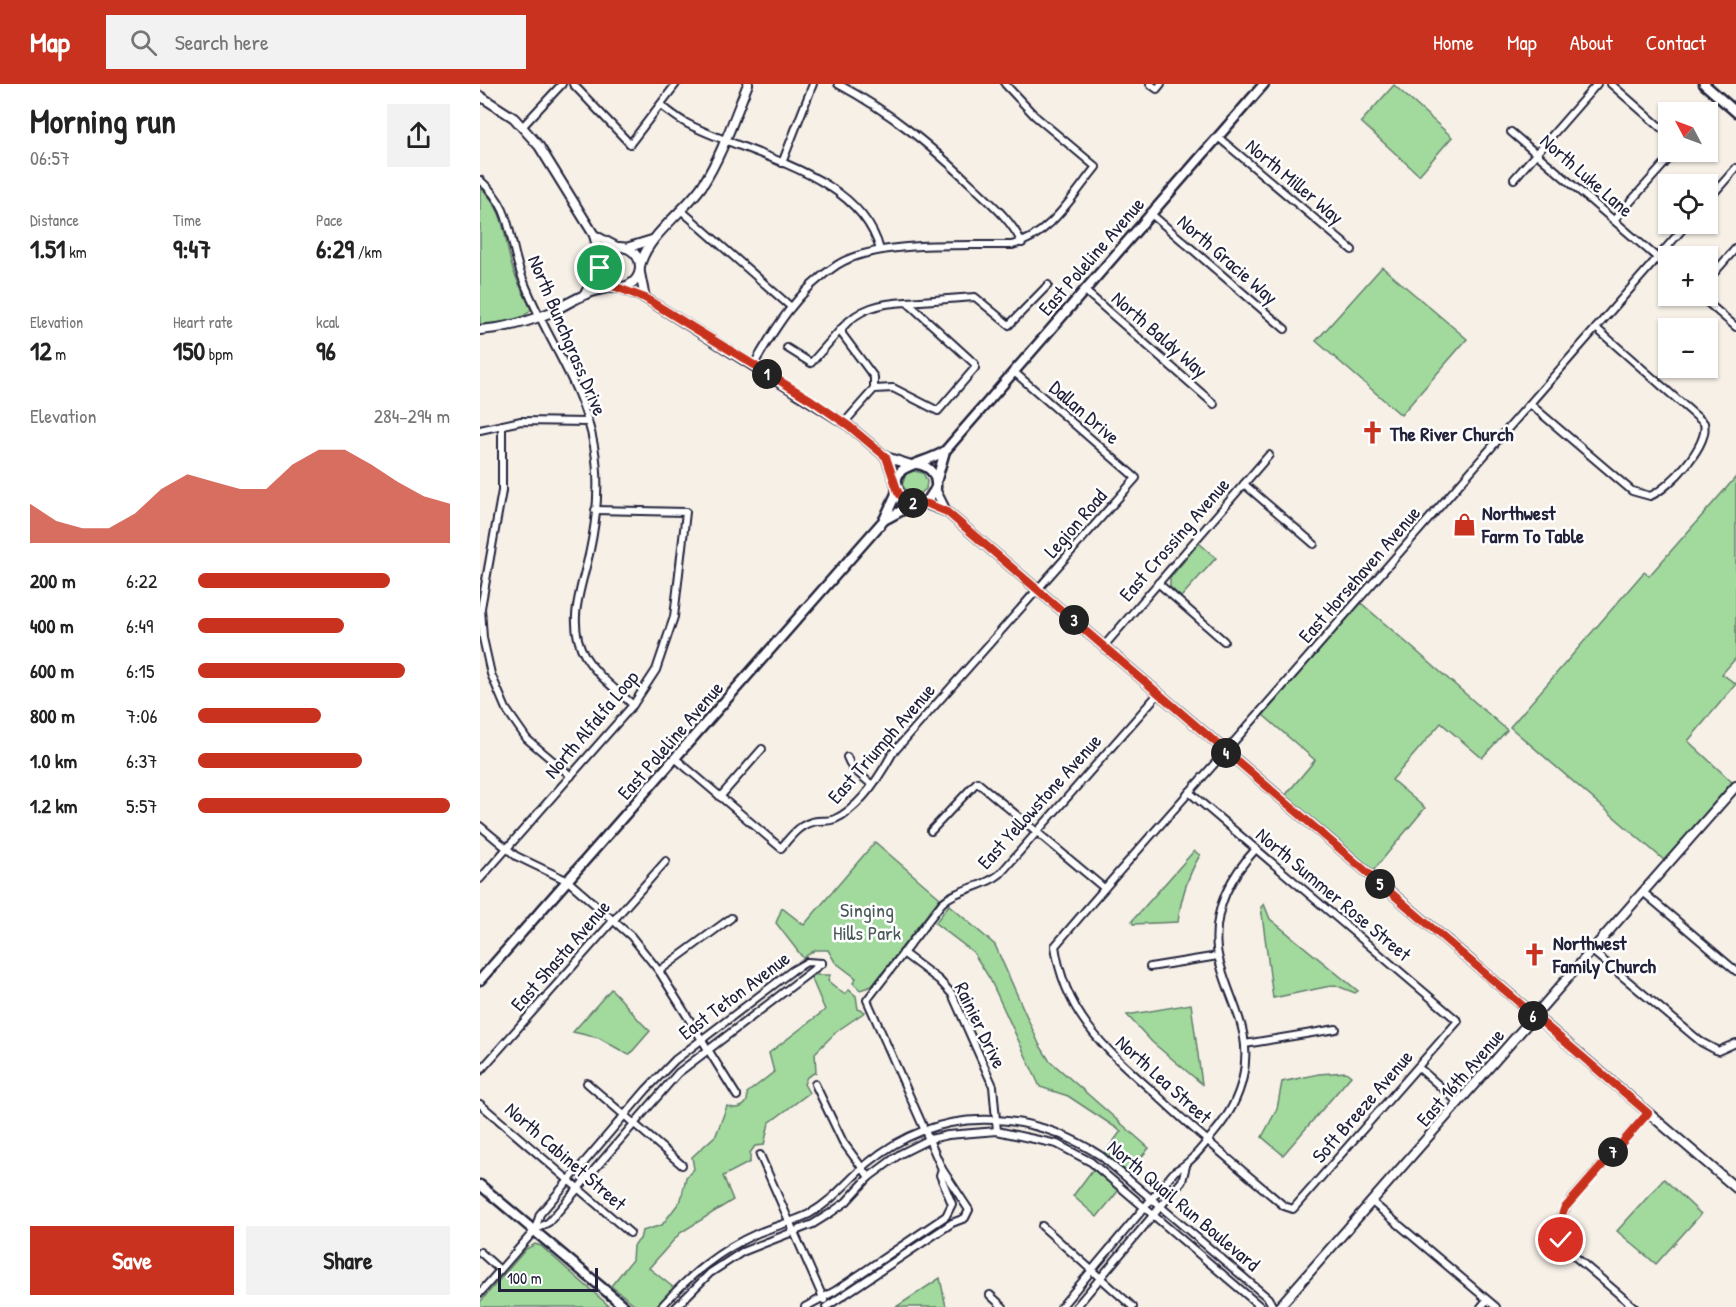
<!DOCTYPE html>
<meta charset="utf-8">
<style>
body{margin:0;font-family:"Patrick Hand",sans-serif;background:#f2f2f2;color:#222;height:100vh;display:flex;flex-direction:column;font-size:22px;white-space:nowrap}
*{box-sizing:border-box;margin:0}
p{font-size:20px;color:#767676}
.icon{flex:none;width:33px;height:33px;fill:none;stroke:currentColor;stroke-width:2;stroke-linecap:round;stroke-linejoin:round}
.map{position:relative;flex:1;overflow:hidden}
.side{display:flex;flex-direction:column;background:#fff;width:480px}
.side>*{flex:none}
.needle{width:39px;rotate:311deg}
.fabs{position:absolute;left:1178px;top:18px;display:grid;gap:12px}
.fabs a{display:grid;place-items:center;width:60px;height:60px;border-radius:0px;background:#fff;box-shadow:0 2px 4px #0004;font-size:30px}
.scale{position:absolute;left:18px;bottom:15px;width:100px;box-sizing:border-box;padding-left:6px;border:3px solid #22223b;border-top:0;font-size:16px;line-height:21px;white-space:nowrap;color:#22223b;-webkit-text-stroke:4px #fff;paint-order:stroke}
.pin{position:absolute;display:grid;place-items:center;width:51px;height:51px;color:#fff;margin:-26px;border:3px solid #fff;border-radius:50%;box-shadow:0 2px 6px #0007}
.km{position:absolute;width:30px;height:30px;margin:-15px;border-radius:50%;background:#222;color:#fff;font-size:16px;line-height:30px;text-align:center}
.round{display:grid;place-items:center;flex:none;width:63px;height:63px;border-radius:0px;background:#f2f2f2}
.overview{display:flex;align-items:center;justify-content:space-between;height:102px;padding:0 30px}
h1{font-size:33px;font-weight:700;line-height:45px}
.figures{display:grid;grid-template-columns:repeat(3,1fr);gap:9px;height:102px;padding:6px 30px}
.figures div{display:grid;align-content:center}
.figures b{font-size:26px;font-weight:700}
.figures small{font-size:16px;font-weight:400}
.figures p{font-size:16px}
.chart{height:168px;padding:12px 30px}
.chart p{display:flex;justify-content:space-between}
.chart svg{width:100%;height:108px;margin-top:6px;fill:#c8321e;opacity:.7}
.primary-button{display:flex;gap:12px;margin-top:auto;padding:12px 30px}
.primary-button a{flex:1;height:69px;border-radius:0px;background:#c8321e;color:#fff;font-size:24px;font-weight:700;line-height:69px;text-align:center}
.primary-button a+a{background:#f2f2f2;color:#222}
ul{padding:0 30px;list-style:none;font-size:20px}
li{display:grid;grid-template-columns:96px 72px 1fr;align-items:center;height:45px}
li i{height:15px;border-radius:8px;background:#c8321e}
header{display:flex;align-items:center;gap:36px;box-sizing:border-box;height:84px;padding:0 30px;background:#c8321e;color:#fff}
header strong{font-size:28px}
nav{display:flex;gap:33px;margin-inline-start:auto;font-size:21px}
.search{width:420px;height:54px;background:#f2f2f2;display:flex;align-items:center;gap:15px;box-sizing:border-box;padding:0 21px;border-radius:0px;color:#767676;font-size:22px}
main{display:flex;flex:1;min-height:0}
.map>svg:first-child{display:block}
.green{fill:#a2d99d;stroke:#627e6c;stroke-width:1.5}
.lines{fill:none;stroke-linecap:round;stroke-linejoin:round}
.minor-casing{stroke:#22223b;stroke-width:10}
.tertiary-casing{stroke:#22223b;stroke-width:12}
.secondary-casing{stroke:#22223b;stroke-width:13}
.minor{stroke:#fff;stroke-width:6}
.tertiary{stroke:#fff;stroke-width:8}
.secondary{stroke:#fff;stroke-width:8}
.route-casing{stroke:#fff;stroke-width:12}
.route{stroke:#c8321e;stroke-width:8}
.labels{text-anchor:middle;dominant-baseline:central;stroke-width:5;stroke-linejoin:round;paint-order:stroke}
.street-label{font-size:20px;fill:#22223b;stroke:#fff}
.poi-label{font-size:20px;font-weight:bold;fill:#22223b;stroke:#fff;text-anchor:start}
.park-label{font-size:20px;fill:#485958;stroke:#fff}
</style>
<header>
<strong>Map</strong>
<div class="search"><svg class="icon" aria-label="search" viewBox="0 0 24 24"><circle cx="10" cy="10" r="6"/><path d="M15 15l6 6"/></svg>Search here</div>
<nav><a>Home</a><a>Map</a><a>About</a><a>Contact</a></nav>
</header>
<main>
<section class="side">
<div class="overview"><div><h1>Morning run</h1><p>06:57</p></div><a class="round"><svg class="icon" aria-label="share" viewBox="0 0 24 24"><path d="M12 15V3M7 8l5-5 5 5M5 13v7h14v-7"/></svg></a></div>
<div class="figures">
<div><p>Distance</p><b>1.51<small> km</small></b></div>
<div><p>Time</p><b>9:47</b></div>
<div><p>Pace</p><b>6:29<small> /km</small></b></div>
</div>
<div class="figures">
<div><p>Elevation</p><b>12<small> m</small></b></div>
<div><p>Heart rate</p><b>150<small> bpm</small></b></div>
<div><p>kcal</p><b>96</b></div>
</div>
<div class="chart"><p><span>Elevation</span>284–294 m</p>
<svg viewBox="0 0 160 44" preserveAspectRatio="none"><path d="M0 44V28L10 35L20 38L30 38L40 32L50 22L60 16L70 19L80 22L90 22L100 12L110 6L120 6L130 12L140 19L150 25L160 28V44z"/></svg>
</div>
<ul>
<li><b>200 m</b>6:22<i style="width:76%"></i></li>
<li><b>400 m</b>6:49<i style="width:58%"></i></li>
<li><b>600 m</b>6:15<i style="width:82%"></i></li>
<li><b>800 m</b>7:06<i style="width:49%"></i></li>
<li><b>1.0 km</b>6:37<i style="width:65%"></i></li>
<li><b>1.2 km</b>5:57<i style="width:100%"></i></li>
</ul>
<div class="primary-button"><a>Save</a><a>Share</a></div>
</section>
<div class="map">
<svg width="1256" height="1223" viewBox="0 0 1256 1223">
<rect width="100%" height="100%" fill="#f6f0e7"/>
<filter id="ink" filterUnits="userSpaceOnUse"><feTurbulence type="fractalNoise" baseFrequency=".0167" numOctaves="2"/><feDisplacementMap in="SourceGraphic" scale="12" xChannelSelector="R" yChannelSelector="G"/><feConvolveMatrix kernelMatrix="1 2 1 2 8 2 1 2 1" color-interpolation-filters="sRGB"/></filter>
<g filter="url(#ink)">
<g class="green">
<path d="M 914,1 L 972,53 L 939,91 L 881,38 Z"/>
<path d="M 0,103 C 26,128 23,148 31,179 C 35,195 45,210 51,226 C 40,239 15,239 0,240 Z"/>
<path d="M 902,183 L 987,255 L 921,331 L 836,257 Z"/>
<path d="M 434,387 L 443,389 L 447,397 L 446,405 L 437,412 L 429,411 L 422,401 L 426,390 Z"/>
<path d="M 1256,393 L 1256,574 L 1242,590 L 1256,600 L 1208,657 L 1252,698 L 1185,777 L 1030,643 L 1164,488 L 1169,492 Z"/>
<path d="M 719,459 L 736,474 L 701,513 L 690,503 L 690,494 Z"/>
<path d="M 881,519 L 1027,646 L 1002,674 L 961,639 L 912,696 L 945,724 L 892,788 L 804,713 L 835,676 L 783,631 Z"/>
<path d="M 395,758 L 460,814 L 392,902 L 380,906 L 373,899 L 376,894 L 355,878 L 348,866 L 335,866 L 323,874 L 296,839 L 302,824 L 324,841 Z"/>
<path d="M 714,767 L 720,771 C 707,793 701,813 698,838 L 653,840 L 652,837 Z"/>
<path d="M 784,820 L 790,835 L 878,907 L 875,909 L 855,901 L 793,914 L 781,823 Z"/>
<path d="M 469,821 L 515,861 L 559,960 L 569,976 L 669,1064 L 648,1089 L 625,1069 L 641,1047 L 588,1012 L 560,1003 L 510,895 L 493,868 L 455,839 Z"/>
<path d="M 333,891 L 350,891 L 348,897 L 364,910 L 369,906 L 376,912 L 378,925 L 385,928 L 357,947 L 335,969 L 336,988 L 327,993 L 324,1000 L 329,1009 L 289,1039 L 284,1061 L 275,1062 L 270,1069 L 270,1078 L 243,1092 L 253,1116 L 200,1149 L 169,1184 L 194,1204 L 176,1223 L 158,1223 L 131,1202 L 152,1176 L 153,1162 L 160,1155 L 162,1147 L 182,1141 L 201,1116 L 206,1093 L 214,1085 L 212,1073 L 236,1051 L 247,1022 C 258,1027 270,1022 267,1009 L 294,988 L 289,969 L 345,926 L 331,893 Z"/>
<path d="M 131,905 C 145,918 155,934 170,947 L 149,971 L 119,954 L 93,948 Z"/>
<path d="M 711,920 L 722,1000 L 672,958 L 647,931 Z"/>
<path d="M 866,988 L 871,992 L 803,1071 L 782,1053 L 797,1025 L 802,998 L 839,990 Z"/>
<path d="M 613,1085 L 639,1106 L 617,1133 L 593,1112 Z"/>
<path d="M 1184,1095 L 1221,1130 L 1176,1180 L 1137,1147 Z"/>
<path d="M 55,1160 L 61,1162 L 128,1221 L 125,1223 L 0,1223 L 0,1218 L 46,1165 Z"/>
<path d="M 460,1194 L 466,1223 L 416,1223 Z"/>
</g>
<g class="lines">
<defs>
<g id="minor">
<path d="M 93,0 L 150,60 L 196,0"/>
<path d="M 358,0 C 412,29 451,62 494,103 C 513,121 531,136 542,159"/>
<path d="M 670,0 L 677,5 L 681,0"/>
<path d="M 1131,0 L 1188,50"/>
<path d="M 182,22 C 190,28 198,35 208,40 C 270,72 380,89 400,166"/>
<path d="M 43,42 L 82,0"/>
<path d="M 1031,48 L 1188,183"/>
<path d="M 738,53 L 872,166"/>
<path d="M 302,79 L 333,0"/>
<path d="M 1034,95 L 1117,0"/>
<path d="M 0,96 C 34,126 27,152 41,190 C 62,249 103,299 114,362 C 120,395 117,433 110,466 C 103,501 85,538 105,572 C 117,592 137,606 153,621"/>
<path d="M 1227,117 L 1256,84"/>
<path d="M 202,127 L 311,223"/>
<path d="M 670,129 L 805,245"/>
<path d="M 1134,136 L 1195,68"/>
<path d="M 1227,197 L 1256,164"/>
<path d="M 604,206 L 734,320"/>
<path d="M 1220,212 L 1256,243"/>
<path d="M 427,218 L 495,213 L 529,241 L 568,201"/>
<path d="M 307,264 L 331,279 L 362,244"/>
<path d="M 273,282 C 295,244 318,206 357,181 C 396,156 485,162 532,161 C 569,153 593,111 616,83 L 555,32 L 525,0"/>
<path d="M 1050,320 L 1152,407 L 1170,412 C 1189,405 1230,360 1224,339 L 1116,244"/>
<path d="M 364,339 L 394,305 L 394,293 L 362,250 L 362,244 C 379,224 401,219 427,218 L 495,280 L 495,284 L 458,327 L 413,304 L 394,305"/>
<path d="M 22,341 L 22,407 L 1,524 L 3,554 L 11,590 L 26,625 L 47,655 L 91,692"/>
<path d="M 0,346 L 41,337 L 108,338"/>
<path d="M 764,400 L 834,460"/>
<path d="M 678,499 L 744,557"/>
<path d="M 624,562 L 789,371"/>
<path d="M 367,673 L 372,684 L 391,700"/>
<path d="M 196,675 L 301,764 C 311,752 320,739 337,737 C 344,736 348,738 355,735 C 379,724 400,692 412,670 L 656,394 L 533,287"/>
<path d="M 709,708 L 978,937 L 813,1125 L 804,1122 C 762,1086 719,1051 679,1013 C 629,968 585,933 575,862 C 631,796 688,732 745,668 L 1207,140"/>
<path d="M 240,713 L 282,665"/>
<path d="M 0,742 L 36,772 L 88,797 L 151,852 L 179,887 L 257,1012"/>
<path d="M 451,747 L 497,698 L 624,804"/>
<path d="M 0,795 L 153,621 L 176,586 L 194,533 L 206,428 L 115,426"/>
<path d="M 1163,808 L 1256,887"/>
<path d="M 1112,867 L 1221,958 L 1238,967 L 1256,959"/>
<path d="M 423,869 L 459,896 L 472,910 L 513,1002 L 517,1047"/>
<path d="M 670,883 L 738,872"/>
<path d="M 179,887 L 251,834"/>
<path d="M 765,960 L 856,945"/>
<path d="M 938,983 L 979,1019"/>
<path d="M 0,987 L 186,777"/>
<path d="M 107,999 L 202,1081"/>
<path d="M 335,1000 L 363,1058 L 389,1093"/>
<path d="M 0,1020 L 150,1149"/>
<path d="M 280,1071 L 344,1216"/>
<path d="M 892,1118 L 1016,1223"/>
<path d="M 562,1142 L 653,1223"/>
<path d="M 55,1146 L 60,1130 L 166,1006 L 195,976 L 313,886 L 327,878 L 342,879"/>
<path d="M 0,1168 L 20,1186"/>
<path d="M 0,1209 L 55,1146 L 69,1138 L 198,989 L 342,879"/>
<path d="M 510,1211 L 523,1223"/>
<path d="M 181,1223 C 209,1192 239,1166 278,1149 C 295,1142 313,1138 329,1130 C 353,1117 368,1096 388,1079 C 458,1021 548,1024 621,1072 L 788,1214 L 793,1223"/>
<path d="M 196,1223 L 230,1189 L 262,1168 L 333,1140 L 349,1130 L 366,1118 L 389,1093 L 420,1070 L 450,1055 L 468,1051 L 517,1047 L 577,1060 L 611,1078 L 781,1223"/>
<path d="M 325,1223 L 355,1207 L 466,1132 L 472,1120 L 460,1091 L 462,1085"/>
<path d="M 346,1223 L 472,1139 L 485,1134 L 489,1126 L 462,1085 L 387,916 L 462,819 C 478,804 503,804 520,790 L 678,610"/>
<path d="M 581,1223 L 695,1087 C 711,1079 722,1063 734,1049 C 763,1015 774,974 758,931 C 751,909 740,888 737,865 C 733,826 749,794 775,766"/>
<path d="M 596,1223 L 702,1097 L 706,1082"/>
<path d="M 1001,1223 L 1007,1216"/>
<path d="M 1154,1223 L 1086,1165 L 1078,1143 L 1079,1135 L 1091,1116 L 1168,1029"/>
</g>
<g id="tertiary">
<path d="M 0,12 L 34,34 L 59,62 L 114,151 L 121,178"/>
<path d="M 114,151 L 137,163"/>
<circle cx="140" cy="183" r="20"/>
<path d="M 146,164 L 172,156"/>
<path d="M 160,182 C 167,152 204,128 222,102 C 242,71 254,34 268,0"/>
<path d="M 160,189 L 165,214"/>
<path d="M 140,204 L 165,214 L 369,342 L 406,373 L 416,401"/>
<path d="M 106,208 L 120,184"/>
<path d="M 0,246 C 25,244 46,239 69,229 C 94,217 104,207 134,203"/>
<path d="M 406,373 L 431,381"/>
<path d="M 455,405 L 466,427"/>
<path d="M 443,419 L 467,428 L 1256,1104"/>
<path d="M 799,1223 L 1256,702"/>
</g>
<g id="secondary">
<path d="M 1224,0 L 1256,28"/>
<path d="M 437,380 C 450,382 457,391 456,404 L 448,416 C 429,426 406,405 421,387 C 428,380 452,376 465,367 L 784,0"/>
<path d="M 457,395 L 465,367"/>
<path d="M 404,436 L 416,410 L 417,404"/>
<path d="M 0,896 L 404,436 L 434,420"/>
<path d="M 0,1101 L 145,1223"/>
</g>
</defs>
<use href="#minor" class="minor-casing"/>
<use href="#tertiary" class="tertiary-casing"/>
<use href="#secondary" class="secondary-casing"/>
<use href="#minor" class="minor"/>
<use href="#tertiary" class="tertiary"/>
<use href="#secondary" class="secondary"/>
</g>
</g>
<g class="lines" filter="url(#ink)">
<defs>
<path id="route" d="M 120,184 L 128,200 L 165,214 L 331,316 L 369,342 L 406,373 L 418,408 L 424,416 L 448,420 L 467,428 L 1168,1029 L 1084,1125 L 1078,1143 L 1081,1156"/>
</defs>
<use href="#route" class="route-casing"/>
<use href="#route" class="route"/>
</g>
<defs>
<symbol id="church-bare" viewBox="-9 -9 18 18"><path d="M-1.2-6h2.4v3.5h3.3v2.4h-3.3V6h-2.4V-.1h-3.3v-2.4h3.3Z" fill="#c8321e" stroke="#fff" stroke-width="2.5" paint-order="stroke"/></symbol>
<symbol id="shop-bare" viewBox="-9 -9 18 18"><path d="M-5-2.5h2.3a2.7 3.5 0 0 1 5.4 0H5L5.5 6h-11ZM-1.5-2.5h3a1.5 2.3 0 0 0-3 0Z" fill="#c8321e" stroke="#fff" stroke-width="2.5" paint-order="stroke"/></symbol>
</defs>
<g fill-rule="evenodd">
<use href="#church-bare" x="876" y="332" width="33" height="33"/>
<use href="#shop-bare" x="968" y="424" width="33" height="33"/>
<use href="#church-bare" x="1038" y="854" width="33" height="33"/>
</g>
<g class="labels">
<g class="street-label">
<text transform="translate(1107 91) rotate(41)">North Luke Lane</text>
<text transform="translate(815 97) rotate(40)">North Miller Way</text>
<text transform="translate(611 172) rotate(-49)">East Poleline Avenue</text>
<text transform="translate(748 175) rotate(41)">North Gracie Way</text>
<text transform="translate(680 250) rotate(41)">North Baldy Way</text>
<text transform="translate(88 251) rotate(67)">North Bunchgrass Drive</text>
<text transform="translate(605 328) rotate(41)">Dallan Drive</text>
<text transform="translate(595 439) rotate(-49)">Legion Road</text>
<text transform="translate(694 455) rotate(-49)">East Crossing Avenue</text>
<text transform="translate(879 490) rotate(-49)">East Horsehaven Avenue</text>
<text transform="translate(111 640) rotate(-50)">North Alfalfa Loop</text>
<text transform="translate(190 656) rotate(-49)">East Poleline Avenue</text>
<text transform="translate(401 659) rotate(-49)">East Triumph Avenue</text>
<text transform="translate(559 717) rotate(-48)">East Yellowstone Avenue</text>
<text transform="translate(854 810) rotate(40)">North Summer Rose Street</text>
<text transform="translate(80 871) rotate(-49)">East Shasta Avenue</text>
<text transform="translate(254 911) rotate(-37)">East Teton Avenue</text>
<text transform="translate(501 941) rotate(64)">Rainier Drive</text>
<text transform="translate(980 993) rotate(-49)">East 16th Avenue</text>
<text transform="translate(684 995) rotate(42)">North Lea Street</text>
<text transform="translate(882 1022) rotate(-49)">Soft Breeze Avenue</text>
<text transform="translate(86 1072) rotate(41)">North Cabinet Street</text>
<text transform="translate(704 1121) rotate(40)">North Quail Run Boulevard</text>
</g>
<g class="poi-label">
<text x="910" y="349">The River Church</text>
<text x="1002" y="428">Northwest<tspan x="1002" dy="23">Farm To Table</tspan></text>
<text x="1073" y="858">Northwest<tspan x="1073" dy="23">Family Church</tspan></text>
</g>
<g class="park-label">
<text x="387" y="825">Singing<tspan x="387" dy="23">Hills Park</tspan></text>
</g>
</g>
</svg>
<div class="fabs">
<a><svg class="needle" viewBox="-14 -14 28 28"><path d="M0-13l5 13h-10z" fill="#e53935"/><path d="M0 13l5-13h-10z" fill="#767676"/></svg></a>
<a><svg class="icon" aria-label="locate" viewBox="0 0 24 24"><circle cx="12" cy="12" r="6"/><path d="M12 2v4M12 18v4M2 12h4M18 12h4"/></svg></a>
<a>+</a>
<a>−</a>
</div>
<div class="scale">100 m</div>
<div class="pin" style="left:120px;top:184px;background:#1e9e55"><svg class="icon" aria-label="arrive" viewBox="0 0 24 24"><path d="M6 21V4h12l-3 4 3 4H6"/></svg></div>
<div class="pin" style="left:1081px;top:1156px;background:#d93025"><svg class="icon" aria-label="check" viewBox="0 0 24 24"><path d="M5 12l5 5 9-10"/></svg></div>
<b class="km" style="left:287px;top:290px">1</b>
<b class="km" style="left:433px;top:419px">2</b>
<b class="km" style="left:594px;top:536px">3</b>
<b class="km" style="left:746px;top:669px">4</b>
<b class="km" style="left:900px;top:800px">5</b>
<b class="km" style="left:1053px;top:932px">6</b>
<b class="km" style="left:1133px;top:1068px">7</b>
</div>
</main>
